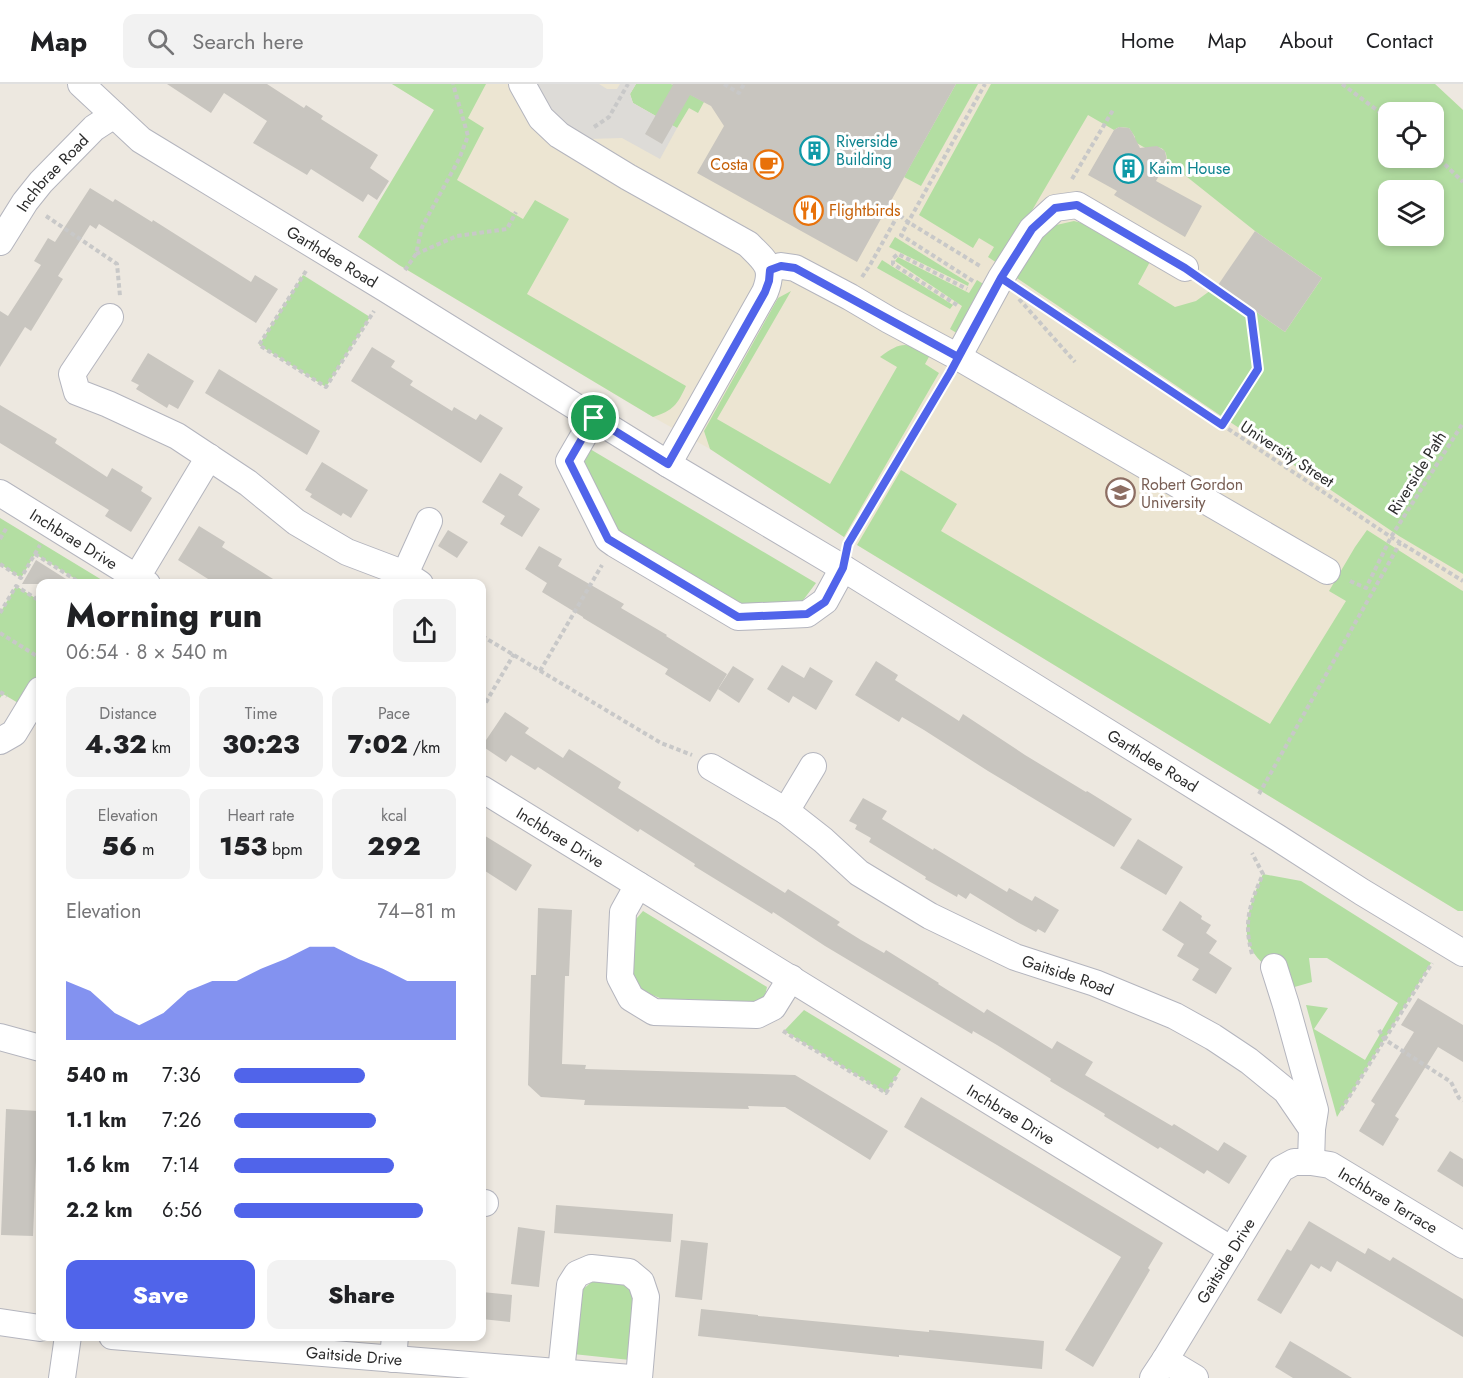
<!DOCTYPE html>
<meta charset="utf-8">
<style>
body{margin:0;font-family:Jost,sans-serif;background:#f2f2f2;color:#202124;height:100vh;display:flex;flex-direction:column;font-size:22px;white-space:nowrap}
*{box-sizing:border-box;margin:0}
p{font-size:20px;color:#757577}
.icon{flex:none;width:33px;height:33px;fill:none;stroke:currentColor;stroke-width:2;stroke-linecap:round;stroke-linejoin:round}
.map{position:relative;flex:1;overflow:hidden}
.panel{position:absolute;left:36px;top:495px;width:450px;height:762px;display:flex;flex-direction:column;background:#fff;border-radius:12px;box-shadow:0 3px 9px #0003}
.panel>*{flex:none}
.buttons{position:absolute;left:1378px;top:18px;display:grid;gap:12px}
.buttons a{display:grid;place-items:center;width:66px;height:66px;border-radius:12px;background:#fff;box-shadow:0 3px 9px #0003;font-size:30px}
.pin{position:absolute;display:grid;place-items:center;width:51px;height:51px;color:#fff;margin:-26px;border:3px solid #fff;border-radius:50%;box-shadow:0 2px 6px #0007}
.round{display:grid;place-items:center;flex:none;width:63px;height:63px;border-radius:12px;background:#f2f2f2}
.summary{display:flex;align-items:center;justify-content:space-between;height:102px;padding:0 30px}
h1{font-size:33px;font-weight:800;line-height:45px}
.metrics{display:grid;grid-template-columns:repeat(3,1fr);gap:9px;height:102px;padding:6px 30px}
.metrics div{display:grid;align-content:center;border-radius:12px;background:#f2f2f2;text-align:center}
.metrics b{font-size:26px;font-weight:800}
.metrics small{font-size:16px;font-weight:400}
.metrics p{font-size:16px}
.chart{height:168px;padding:12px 30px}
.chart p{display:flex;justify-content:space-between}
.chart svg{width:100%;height:108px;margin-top:6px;fill:#5064ea;opacity:.7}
.button{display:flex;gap:12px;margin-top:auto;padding:12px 30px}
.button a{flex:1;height:69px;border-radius:12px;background:#5064ea;color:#fff;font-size:24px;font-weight:800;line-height:69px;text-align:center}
.button a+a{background:#f2f2f2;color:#202124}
ul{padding:0 30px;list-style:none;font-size:20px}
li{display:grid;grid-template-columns:96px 72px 1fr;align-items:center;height:45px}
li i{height:15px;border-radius:8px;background:#5064ea}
header{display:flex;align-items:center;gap:36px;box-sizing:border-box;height:84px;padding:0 30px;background:#fff;border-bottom:2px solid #e0e0e0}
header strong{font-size:28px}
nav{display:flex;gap:33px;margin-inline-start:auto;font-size:21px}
.search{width:420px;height:54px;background:#f2f2f2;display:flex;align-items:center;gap:15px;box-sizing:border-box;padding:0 21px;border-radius:12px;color:#757577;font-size:22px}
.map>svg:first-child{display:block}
.education{fill:#ece5d2;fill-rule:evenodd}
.green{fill:#b3dea2;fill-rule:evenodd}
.plaza{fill:#dddbd7}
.building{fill:#c8c5bf}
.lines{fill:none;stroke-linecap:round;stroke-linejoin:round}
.minor-casing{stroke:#b4b5be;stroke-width:28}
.path{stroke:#c8c8c8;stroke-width:4;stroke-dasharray:4.5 3;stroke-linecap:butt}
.minor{stroke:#fff;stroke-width:26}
.route-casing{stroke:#fff;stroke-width:12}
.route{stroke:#5064ea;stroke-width:8}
.labels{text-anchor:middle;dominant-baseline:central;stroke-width:6;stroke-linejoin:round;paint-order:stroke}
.culture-label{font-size:16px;fill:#0d838f;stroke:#fff;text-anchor:start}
.food-label{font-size:16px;fill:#c56008;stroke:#fff;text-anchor:end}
.street-label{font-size:16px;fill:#2c2c2c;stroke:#fff}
.education-label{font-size:16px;fill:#785e54;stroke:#fff;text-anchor:start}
</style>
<header>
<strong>Map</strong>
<div class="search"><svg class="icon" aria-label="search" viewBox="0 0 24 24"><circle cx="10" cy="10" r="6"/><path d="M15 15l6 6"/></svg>Search here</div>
<nav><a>Home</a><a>Map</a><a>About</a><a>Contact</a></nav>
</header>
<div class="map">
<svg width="1463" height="1294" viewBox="0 0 1463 1294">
<rect width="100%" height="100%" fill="#ede8e0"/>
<path class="education" d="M 392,0 L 1435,0 L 1463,26 L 1463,827 L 1458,827 L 844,453 L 710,365 L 653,333 L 399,181 L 358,153 L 434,26 ZM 1389,28 L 1434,28 L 1434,74 L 1389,74 ZM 1389,106 L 1434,106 L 1434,152 L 1389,152 Z"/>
<g class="green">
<path d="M 392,0 L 486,0 L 468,34 L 484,44 L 457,96 L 523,135 L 535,116 L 569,135 L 527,210 L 686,302 C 677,321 674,326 653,333 L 399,181 L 358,153 L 434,26 Z"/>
<path d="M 636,0 L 671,0 L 704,18 L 698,29 L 689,24 L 677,44 L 633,19 L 630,10 Z"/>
<path d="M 956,0 L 978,0 L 921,102 L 904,93 Z"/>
<path d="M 991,0 L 1435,0 L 1463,26 L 1463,490 L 1399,452 L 1011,190 L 1032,156 L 1052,142 L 1074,137 L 1101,144 L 1152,174 L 1138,200 L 1175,223 L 1196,217 L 1218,201 L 1285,248 L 1322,194 L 1255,147 L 1167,77 C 1167,63 1159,61 1147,65 L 1135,58 L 1135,53 L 1129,44 L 1119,43 L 1114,46 L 1088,31 L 1000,181 L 988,173 L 994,163 L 979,154 L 973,164 L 919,131 ZM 1389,28 L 1434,28 L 1434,74 L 1389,74 ZM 1389,106 L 1434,106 L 1434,152 L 1389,152 Z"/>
<path d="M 895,153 L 969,199 L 968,202 L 889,163 Z"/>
<path d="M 898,173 L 969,209 L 977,196 L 988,203 L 960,251 L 950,245 L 962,222 L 895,177 Z"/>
<path d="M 882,176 L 953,221 L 950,225 L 877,184 Z"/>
<path d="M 303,191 L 370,233 L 326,303 L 259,261 Z"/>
<path d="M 791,207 L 717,335 L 830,400 L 897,283 L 880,273 C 902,257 906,258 930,271 L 925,280 L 939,289 L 844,453 L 710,365 L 704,347 L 778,214 Z"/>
<path d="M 590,365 L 816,499 L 801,519 L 738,525 L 613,444 L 582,382 Z"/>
<path d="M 901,386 L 957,420 L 941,447 L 1270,640 L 1346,517 L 1329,507 L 1355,463 L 1367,446 L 1461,506 L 1463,507 L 1463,827 L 1458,827 L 857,461 Z"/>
<path d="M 0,434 L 102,496 L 100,499 L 82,499 L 35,470 L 21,494 L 0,480 Z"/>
<path d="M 16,502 L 40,517 L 40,597 L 25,623 L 3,610 L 0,614 L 0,529 Z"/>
<path d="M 1263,790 L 1301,797 L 1431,879 L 1337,1033 L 1306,921 L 1328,924 L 1314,945 L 1365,976 L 1398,919 L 1327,874 L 1309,874 L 1312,898 L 1291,904 C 1278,893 1263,882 1253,868 C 1238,847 1254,810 1263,790 Z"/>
<path d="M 643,827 L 767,903 L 764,916 L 753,921 L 667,917 L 645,908 L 630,894 L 630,842 Z"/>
<path d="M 804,926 L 901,985 L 886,1009 L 784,947 Z"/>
<path d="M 594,1196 L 628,1202 L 637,1215 L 630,1276 L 573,1270 L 582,1206 Z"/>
</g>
<path class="plaza" d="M 536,0 L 599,0 L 607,5 L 617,5 L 620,0 L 636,0 L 630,10 L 633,19 L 677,44 L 660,75 L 622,54 L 589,55 L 574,46 L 556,31 L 543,13 Z"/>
<g class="building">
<path d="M 167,0 L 267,0 L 304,24 L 306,21 L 323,32 L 321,35 L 378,71 L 370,84 L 389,97 L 377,116 L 368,110 L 363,118 L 311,85 L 307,91 L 253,59 L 267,37 L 224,9 L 211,29 Z"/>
<path d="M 671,0 L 956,0 L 857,178 L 697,89 L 724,42 L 711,22 L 690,11 L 662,60 L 645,50 L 673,1 Z"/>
<path d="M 1119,43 L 1129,44 L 1132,48 L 1140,64 L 1157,62 L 1165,67 L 1167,77 L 1156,97 L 1202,122 L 1185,153 L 1114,111 L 1117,107 L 1088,91 L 1114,46 Z"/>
<path d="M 90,104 L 113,118 L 115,115 L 152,138 L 153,136 L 251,198 L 255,191 L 278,205 L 256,239 L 99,140 L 96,145 L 90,141 L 58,192 L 63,195 L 31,247 L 25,243 L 0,283 L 0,227 L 8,232 L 41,181 L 34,177 L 48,154 L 55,158 Z"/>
<path d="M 1255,147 L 1322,194 L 1285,248 L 1218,201 Z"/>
<path d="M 372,263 L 395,277 L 391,283 L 413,297 L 410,301 L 452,327 L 454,323 L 476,336 L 480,330 L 503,344 L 481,379 L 351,297 Z"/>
<path d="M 148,269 L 194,297 L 178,325 L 169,320 L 167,324 L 136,305 L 139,301 L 131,297 Z"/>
<path d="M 219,285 L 320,347 L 307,371 L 205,309 Z"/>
<path d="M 0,321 L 57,355 L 55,359 L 107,393 L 112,384 L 143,403 L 141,407 L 152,414 L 131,448 L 105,432 L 109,426 L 0,359 Z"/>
<path d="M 322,378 L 368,406 L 351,434 L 343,429 L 341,432 L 310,413 L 312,410 L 305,406 Z"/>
<path d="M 500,389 L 523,403 L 518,411 L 540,425 L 522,453 L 500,440 L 505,432 L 482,418 Z"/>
<path d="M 199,442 L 225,458 L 222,463 L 281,500 L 216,500 L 178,476 Z"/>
<path d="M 448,446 L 468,458 L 457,474 L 438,462 Z"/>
<path d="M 539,462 L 562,475 L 558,482 L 624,520 L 621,524 L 667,551 L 666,552 L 727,590 L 710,618 L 665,590 L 668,585 L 583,534 L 583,533 L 542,508 L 547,499 L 525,485 Z"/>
<path d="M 36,476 L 74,500 L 22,500 Z"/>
<path d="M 876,577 L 898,591 L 895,596 L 959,637 L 963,630 L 1025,671 L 1086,708 L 1087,707 L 1132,735 L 1114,763 L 988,687 L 924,646 L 902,633 L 899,638 L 855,611 Z"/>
<path d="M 782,581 L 804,594 L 810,583 L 833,597 L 816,626 L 793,612 L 789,619 L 767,605 Z"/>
<path d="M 733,582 L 754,595 L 739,619 L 718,605 Z"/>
<path d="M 505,628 L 529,644 L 525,649 L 563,674 L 569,665 L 621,698 L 618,704 L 785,809 L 788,805 L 840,838 L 837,841 L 861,856 L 884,869 L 886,866 L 939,899 L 938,900 L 984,929 L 987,925 L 1052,965 L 1057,957 L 1093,978 L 1085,991 L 1172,1042 L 1174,1040 L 1218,1067 L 1224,1058 L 1247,1072 L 1229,1100 L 1207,1086 L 1204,1090 L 1160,1063 L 1158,1065 L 1104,1032 L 1105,1030 L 1050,997 L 1051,995 L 997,961 L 973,947 L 972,950 L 825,862 L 773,828 L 772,830 L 694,782 L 695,780 L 640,745 L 638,748 L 538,683 L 535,686 L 511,671 L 506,678 L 482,662 Z"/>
<path d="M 863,714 L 887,727 L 882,735 L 933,766 L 934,764 L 1007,808 L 1009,804 L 1032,817 L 1035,812 L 1059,826 L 1045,849 L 1038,845 L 1036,848 L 1019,839 L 970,809 L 966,815 L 958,810 L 957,813 L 925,795 L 926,793 L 869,758 L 871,754 L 855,745 L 857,741 L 849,737 Z"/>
<path d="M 482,750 L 532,781 L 516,807 L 482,785 Z"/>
<path d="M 1138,755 L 1183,783 L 1166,811 L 1120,784 Z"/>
<path d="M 1180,817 L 1202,832 L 1201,835 L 1211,841 L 1206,849 L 1217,857 L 1209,869 L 1232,884 L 1216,910 L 1192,896 L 1199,885 L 1177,872 L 1184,860 L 1162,846 Z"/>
<path d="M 538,824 L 572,826 L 569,892 L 565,892 L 562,980 L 586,981 L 585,985 L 795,991 L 888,1047 L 870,1076 L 785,1023 L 748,1022 L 749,1025 L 584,1021 L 585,1016 L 541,1013 L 528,1001 L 531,891 L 536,891 Z"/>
<path d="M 1418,914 L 1463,941 L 1463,978 L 1438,963 L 1395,1032 L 1399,1035 L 1383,1062 L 1359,1047 L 1375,1020 L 1371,1017 L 1414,948 L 1401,941 Z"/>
<path d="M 921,1013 L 1163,1159 L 1148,1184 L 1150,1186 L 1093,1283 L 1065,1266 L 1121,1173 L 904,1043 Z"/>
<path d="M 6,1025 L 38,1027 L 33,1152 L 1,1151 Z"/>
<path d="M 1450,1067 L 1463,1075 L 1463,1103 L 1437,1087 Z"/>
<path d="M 556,1121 L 673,1130 L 671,1158 L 554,1149 Z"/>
<path d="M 1309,1137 L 1365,1170 L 1368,1164 L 1390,1177 L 1393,1173 L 1463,1215 L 1463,1253 L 1337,1177 L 1331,1188 L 1321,1182 L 1319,1185 L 1311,1180 L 1281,1230 L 1257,1216 L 1287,1165 L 1291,1167 Z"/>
<path d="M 518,1143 L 545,1147 L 539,1203 L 511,1200 Z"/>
<path d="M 681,1156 L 708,1159 L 702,1216 L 675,1213 Z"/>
<path d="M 482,1208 L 512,1211 L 510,1238 L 482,1235 Z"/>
<path d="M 701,1225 L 758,1231 L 758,1232 L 929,1248 L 929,1246 L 1044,1257 L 1042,1285 L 899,1271 L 899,1273 L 698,1252 Z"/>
<path d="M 1290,1257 L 1314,1271 L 1352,1294 L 1293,1294 L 1275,1283 Z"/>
</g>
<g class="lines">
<defs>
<g id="minor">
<path id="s1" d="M 81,0 L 141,56 L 386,205 L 668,380 L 843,484 L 1278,754 L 1362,808 L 1463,869"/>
<path d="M 522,0 L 541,34 L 559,51 L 628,93 L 748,160 C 765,177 775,183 765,208 L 668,380"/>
<path id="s2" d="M 0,158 L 25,118 L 41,98 L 94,44 L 114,31"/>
<path d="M 770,186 L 774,184 L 781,182 L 795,184 L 850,213 L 889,236 L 958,273 L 1327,487"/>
<path d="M 110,233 L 72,290 L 77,308 L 108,320 L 177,352 L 248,399 L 296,438 L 347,468 L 405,490 L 420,500"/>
<path d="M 958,273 L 1001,194 L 1032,145 L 1055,124 L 1077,121 L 1185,184"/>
<path d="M 594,334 L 569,377 L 608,455 L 615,460 L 738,533 L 807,530 L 825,517 L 843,484"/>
<path id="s3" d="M 0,409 L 147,500"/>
<path d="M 405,490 L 429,437"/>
<path d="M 137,493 L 209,373"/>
<path d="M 0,657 L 14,649 L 40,606"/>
<path id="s4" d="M 711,683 L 786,727 L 823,756 L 859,789 L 930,832 L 1015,873 L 1095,899 L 1175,932 L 1213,953 L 1249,977 L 1286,1007 L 1312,1045 L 1311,1078"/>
<path id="s5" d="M 482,705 L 1232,1166"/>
<path d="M 786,727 L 813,682"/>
<path d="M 638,801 L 623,828 L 620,893 L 631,914 L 654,928 L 757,931 L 773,923 L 791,894"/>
<path d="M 1274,883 L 1286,921 L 1315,1026 L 1312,1045"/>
<path d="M 0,953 L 40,964"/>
<path d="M 482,1119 L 485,1119"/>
<path d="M 0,1238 L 40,1244"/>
<path id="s6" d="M 112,1252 L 631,1294"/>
<path d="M 393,1275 L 395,1252"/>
<path d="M 1165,1276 L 1195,1294"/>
<path d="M 561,1288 L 570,1201 L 577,1190 L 591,1184 L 629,1188 L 641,1198 L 646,1213 L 639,1294"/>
<path d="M 62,1294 L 68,1252"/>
<path id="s7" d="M 1153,1294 L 1165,1276 L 1281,1085 L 1294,1078 L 1311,1078 L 1330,1081 L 1463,1161"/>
</g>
</defs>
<use href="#minor" class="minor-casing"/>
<g class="path">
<path d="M 724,0 L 739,9 L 744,0"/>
<path d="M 1342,0 L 1389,35"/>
<path d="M 594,43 L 609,33 L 628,0"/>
<path d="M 1434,70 L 1463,98"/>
<path d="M 1072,95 L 1113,26"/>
<path d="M 888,122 L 908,138 L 980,182"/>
<path d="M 46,132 L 117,180 L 120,212"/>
<path d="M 416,170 L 457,152 L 507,145 L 516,128"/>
<path d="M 405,186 L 416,170 L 422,143 L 459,75 L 468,52 L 453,0"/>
<path d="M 306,187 L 259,261 L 326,303 L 374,227"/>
<path d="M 862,193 L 870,181 L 898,131"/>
<path d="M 973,197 L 901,151 L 985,0"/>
<path d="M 1205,198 L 1251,229 L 1258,285 L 1222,341"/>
<path d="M 1022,208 L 1391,453 L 1463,497"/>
<path d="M 1019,215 L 1075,278"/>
<path d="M 957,221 L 893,180 L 893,174 L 898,170 L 967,205"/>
<path d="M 0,455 L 7,443"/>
<path d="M 848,460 L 947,294"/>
<path d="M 35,470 L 82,500"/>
<path d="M 0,480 L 21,494 L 40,461"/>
<path d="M 1350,497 L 1366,504 L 1391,453 L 1463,339"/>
<path d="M 0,529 L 16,502 L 40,517"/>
<path d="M 0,549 L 40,574"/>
<path d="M 482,552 L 661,659 L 692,671"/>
<path d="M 540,587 L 602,481"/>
<path d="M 0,608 L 7,612"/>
<path d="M 482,625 L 514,570"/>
<path d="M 1259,710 L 1400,459"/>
<path d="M 1252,870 C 1243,837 1250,820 1263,790 L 1252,769"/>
<path d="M 1379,946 L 1384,955 L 1451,998 L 1459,1014 L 1463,1017"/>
<path d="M 783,947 L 886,1009 L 898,990"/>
<path d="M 1341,1026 L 1432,879"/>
</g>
<use href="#minor" class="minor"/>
</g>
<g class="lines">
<defs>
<path id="route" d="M 594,334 L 569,377 L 608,455 L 738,533 L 807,530 L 825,518 L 843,484 L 848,460 L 950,289 L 1001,194 L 1222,341 L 1258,285 L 1251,230 L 1185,184 L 1077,121 L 1055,124 L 1032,145 L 1001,194 L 958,273 L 795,184 L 781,182 L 770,186 L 769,197 L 765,208 L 668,380 L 594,334"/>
</defs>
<use href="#route" class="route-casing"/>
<use href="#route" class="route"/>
</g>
<defs>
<symbol id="building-ring" viewBox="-11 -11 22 22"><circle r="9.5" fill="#fff" stroke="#0f9aa8" stroke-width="1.5"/><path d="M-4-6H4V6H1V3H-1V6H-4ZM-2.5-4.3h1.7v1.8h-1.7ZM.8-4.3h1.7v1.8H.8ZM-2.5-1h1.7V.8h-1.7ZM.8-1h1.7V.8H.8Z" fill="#0f9aa8"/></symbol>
<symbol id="cafe-ring" viewBox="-11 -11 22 22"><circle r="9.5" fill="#fff" stroke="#e8710a" stroke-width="1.5"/><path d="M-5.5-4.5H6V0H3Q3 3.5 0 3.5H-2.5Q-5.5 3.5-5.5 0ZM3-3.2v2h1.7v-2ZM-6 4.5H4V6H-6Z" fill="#e8710a"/></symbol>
<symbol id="restaurant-ring" viewBox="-11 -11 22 22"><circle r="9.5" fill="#fff" stroke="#e8710a" stroke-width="1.5"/><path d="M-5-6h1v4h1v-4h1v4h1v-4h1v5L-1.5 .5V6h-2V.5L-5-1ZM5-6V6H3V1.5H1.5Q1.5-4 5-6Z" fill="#e8710a"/></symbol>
<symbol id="university-ring" viewBox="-11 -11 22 22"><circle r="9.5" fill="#fff" stroke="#8d6e63" stroke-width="1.5"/><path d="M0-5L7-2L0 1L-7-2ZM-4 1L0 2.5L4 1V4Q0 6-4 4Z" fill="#8d6e63"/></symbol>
</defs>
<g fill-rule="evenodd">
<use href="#building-ring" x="798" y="50" width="33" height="33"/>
<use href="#cafe-ring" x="752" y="64" width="33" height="33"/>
<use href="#building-ring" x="1112" y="68" width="33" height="33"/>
<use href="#restaurant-ring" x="792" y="110" width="33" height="33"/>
<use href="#university-ring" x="1104" y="392" width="33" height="33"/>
</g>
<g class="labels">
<g class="culture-label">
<text x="836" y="57">Riverside<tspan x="836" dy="18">Building</tspan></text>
<text x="1149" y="84">Kaim House</text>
</g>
<g class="food-label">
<text x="748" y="80">Costa</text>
<text x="829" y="126" text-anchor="start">Flightbirds</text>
</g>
<g class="street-label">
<text stroke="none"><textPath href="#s2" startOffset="87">Inchbrae Road</textPath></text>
<text stroke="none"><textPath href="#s1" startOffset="306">Garthdee Road</textPath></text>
<text transform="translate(1287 370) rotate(33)">University Street</text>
<text transform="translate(1417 389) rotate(-58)">Riverside Path</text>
<text stroke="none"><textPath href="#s3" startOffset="87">Inchbrae Drive</textPath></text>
<text stroke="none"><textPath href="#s1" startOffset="1269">Garthdee Road</textPath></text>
<text stroke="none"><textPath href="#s5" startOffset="92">Inchbrae Drive</textPath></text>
<text stroke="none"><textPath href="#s4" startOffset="416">Gaitside Road</textPath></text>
<text stroke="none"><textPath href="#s5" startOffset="621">Inchbrae Drive</textPath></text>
<text stroke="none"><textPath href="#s7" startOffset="364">Inchbrae Terrace</textPath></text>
<text stroke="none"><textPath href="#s7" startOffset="138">Gaitside Drive</textPath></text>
<text stroke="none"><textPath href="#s6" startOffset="243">Gaitside Drive</textPath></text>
</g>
<g class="education-label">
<text x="1141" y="400">Robert Gordon<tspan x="1141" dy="18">University</tspan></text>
</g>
</g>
</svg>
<div class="buttons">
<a><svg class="icon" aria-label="locate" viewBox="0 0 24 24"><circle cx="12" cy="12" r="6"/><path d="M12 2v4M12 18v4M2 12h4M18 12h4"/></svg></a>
<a><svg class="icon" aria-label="layers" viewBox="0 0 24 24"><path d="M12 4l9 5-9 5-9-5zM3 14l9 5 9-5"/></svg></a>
</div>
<div class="pin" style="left:594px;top:334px;background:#1e9e55"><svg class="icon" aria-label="arrive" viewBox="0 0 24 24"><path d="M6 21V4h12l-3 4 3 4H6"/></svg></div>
<section class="panel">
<div class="summary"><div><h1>Morning run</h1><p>06:54 · 8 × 540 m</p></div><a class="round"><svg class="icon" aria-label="share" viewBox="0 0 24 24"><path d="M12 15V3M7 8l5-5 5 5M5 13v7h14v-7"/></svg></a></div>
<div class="metrics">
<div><p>Distance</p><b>4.32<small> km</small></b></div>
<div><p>Time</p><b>30:23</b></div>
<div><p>Pace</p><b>7:02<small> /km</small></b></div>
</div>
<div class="metrics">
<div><p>Elevation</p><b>56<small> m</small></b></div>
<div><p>Heart rate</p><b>153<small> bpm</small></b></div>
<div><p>kcal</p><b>292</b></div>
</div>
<div class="chart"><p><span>Elevation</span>74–81 m</p>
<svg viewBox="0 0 160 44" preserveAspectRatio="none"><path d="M0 44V20L10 24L20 33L30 38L40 33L50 24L60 20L70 20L80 15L90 11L100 6L110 6L120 11L130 15L140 20L150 20L160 20V44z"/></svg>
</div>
<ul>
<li><b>540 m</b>7:36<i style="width:59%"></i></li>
<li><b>1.1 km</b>7:26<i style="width:64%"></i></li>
<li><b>1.6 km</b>7:14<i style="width:72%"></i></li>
<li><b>2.2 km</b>6:56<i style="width:85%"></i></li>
</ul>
<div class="button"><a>Save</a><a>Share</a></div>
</section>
</div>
